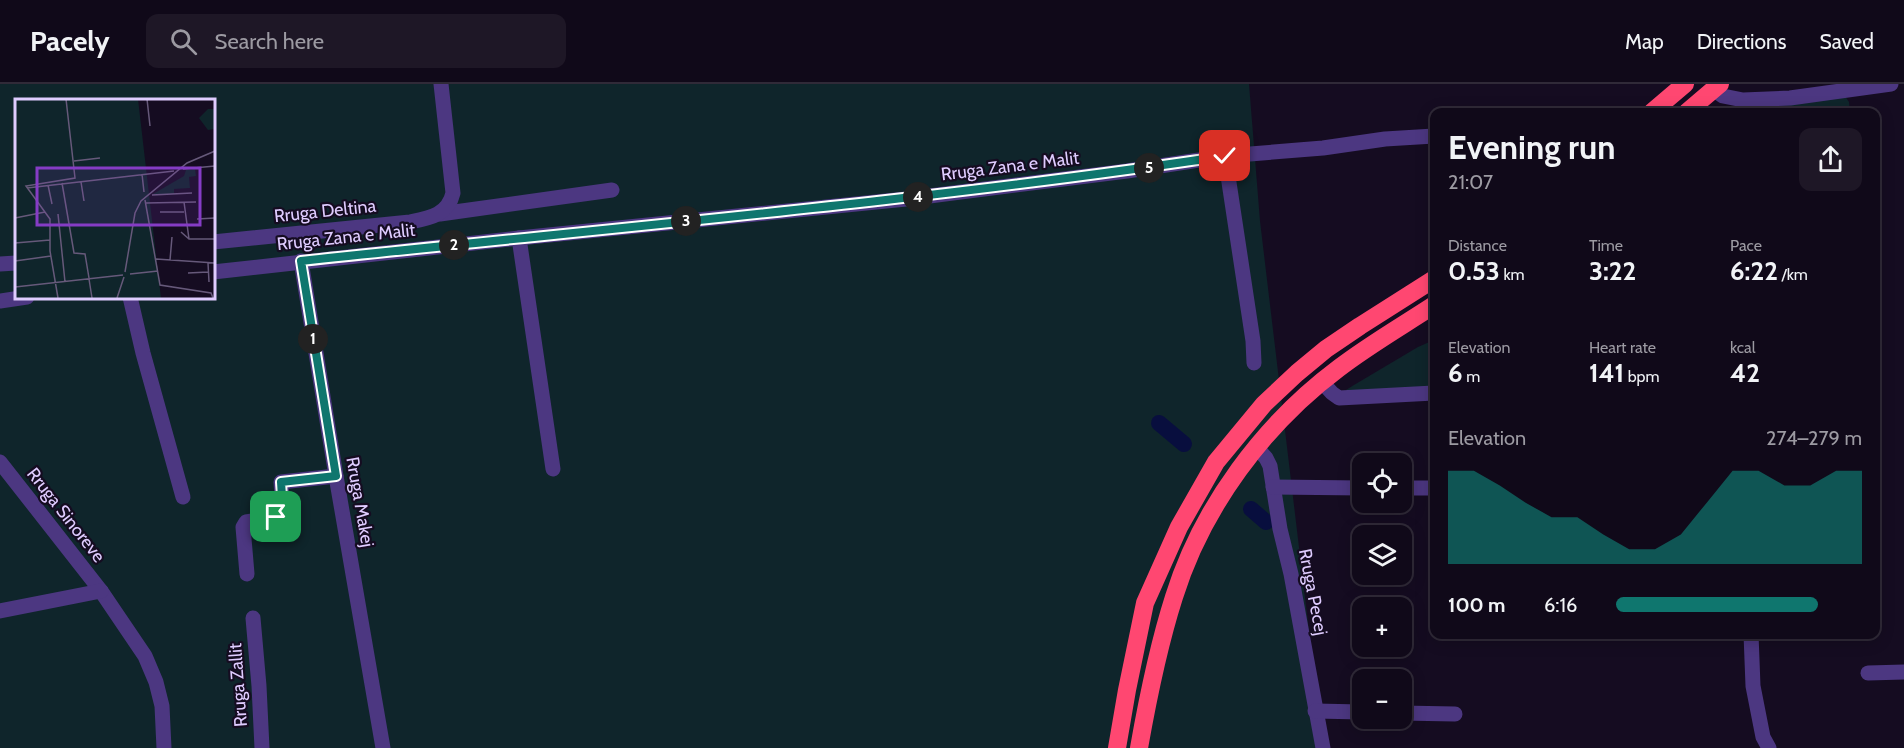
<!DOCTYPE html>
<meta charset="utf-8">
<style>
body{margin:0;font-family:Cabin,sans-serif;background:#1e1726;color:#f1f3f6;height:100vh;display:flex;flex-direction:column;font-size:22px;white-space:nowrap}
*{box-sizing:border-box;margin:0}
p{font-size:20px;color:#9c9aa2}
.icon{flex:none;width:33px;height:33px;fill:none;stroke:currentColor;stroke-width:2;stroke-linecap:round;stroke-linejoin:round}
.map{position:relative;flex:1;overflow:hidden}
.sheet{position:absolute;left:1430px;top:24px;width:450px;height:531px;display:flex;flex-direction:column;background:#100919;border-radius:12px;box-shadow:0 3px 15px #0003,0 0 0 2px #302a38}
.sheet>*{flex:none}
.buttons{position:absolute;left:1352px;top:369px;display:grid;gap:12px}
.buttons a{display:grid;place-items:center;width:60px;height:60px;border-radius:12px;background:#100919;box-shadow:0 3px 15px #0003,0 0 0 2px #302a38;font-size:30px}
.pin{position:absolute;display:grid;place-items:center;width:51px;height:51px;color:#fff;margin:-26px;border-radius:12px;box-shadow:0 3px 9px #0006}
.km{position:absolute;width:30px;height:30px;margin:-15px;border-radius:50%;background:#222;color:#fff;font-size:16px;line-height:30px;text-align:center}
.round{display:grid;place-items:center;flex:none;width:63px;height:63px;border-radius:12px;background:#1e1726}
.summary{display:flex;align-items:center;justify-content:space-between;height:102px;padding:0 18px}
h1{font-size:33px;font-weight:700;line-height:45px}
.figures{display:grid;grid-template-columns:repeat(3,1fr);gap:9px;height:102px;padding:6px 18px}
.figures div{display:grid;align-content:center}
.figures b{font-size:26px;font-weight:700}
.figures small{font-size:16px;font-weight:400}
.figures p{font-size:16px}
.chart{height:168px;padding:12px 18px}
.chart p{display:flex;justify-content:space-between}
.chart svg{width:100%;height:108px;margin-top:6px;fill:#0f766e;opacity:.7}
ul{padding:0 18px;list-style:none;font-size:20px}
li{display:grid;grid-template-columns:96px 72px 1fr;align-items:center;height:45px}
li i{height:15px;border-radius:8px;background:#0f766e}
header{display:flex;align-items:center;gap:36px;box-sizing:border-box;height:84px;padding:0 30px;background:#100919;border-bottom:2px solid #302a38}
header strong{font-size:28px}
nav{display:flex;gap:33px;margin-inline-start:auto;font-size:21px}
.search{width:420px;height:54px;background:#1e1726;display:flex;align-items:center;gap:15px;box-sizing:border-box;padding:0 21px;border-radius:12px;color:#9c9aa2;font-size:22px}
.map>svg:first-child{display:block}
.green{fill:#0f252b;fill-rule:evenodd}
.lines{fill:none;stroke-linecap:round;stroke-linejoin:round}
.canal{stroke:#080e3e;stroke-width:16}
.minor{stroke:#4c3781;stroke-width:15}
.highway{stroke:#ff4771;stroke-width:18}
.route-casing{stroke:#fff;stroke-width:12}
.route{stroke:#0f766e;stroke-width:8}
.labels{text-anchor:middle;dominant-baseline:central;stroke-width:4.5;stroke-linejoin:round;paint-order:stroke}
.street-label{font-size:18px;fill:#dfccff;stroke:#150c21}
.inset-road{fill:none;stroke:#66597a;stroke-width:1.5}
.view{fill:#853cc5;fill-opacity:0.15;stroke:#853cc5;stroke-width:3}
.inset-edge{fill:none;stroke:#dfccff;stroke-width:3}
</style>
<header>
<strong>Pacely</strong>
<div class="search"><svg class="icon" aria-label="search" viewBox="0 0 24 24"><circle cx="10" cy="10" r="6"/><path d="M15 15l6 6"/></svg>Search here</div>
<nav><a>Map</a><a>Directions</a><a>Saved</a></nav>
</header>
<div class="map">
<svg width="1904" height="664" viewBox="0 0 1904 664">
<rect width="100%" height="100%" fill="#150c21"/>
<g class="green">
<path d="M 0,0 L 1249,0 L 1260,137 L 1323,664 L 0,664 ZM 16,16 L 213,16 L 213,213 L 16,213 Z"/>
<path d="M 1845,12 L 1849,18 L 1850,28 L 1738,28 L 1741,23 Z"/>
<path d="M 1434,256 L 1434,307 L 1346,310 L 1346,306 L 1354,301 L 1418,263 Z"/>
</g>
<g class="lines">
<g class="canal">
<path d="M 1159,339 L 1184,360"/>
<path d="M 1251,425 L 1266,438"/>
</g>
<g class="minor">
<path d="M 1713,5 L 1723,12 L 1743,16 L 1790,14 L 1891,0"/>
<path d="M 1225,72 L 1253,257 L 1254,279"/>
<path d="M 440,130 L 612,106"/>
<path d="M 519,154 L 553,385"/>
<path d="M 213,158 L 410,138 C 430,134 448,131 453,109 L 441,0"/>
<path d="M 301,177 L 336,392 L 383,664"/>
<path d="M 0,180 L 16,179"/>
<path d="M 213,188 L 519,154 L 906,115 L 1127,87 L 1225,72 L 1323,64 L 1385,55 L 1434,52"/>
<path d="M 130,213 L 143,269 L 183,413"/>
<path d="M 0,217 L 27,213"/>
<path d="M 1322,298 L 1332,309 L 1339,314 L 1434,309"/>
<path d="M 1257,364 L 1266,374 L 1270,382 L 1280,445 L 1291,490 L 1323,664"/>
<path d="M 0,378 L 101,507 L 145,572 L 156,598 L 162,622 L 164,664"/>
<path d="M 1273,403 L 1362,404"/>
<path d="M 1401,404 L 1434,404"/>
<path d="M 247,490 L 243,443 L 246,438 L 276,433 L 283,427 L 281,398 L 336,392"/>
<path d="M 0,527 L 101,507"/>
<path d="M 253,534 L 259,602 L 262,664"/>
<path d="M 1751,550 L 1753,602 L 1763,653 L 1769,664"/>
<path d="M 1868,589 L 1904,588"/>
<path d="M 1315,627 L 1362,628"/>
<path d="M 1401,629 L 1455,630"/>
</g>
<g class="highway">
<path d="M 1652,28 L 1685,0"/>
<path d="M 1687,28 L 1720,0"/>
<path d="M 1117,664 L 1127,606 L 1145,519 L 1179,443 L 1216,378 L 1264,320 L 1297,289 L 1326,265 L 1360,242 L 1434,195"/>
<path d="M 1139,664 C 1148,613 1158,563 1174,513 C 1202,423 1264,340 1339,284 C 1369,261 1402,242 1434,221"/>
</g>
</g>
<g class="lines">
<defs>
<path id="route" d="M 276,433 L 283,427 L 281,398 L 336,392 L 301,177 C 609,144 918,118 1225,72"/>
</defs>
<use href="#route" class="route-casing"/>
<use href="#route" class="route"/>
</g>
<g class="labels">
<g class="street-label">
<text transform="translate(1010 82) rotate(-7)">Rruga Zana e Malit</text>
<text transform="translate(325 127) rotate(-6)">Rruga Deltina</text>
<text transform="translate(346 153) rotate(-6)">Rruga Zana e Malit</text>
<text transform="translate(360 418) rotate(80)">Rruga Makej</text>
<text transform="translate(66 431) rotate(52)">Rruga Sinoreve</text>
<text transform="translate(1313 508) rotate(79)">Rruga Pecej</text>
<text transform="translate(238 601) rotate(-94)">Rruga Zallit</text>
</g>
</g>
<g transform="translate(15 15)">
<rect width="200" height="200" fill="#150c21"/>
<path d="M 0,0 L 123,0 L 146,199 L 0,199 ZM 193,10 L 199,10 L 199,30 L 193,31 L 184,19 ZM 180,70 L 181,77 L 174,78 L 175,89 L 159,90 L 159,95 L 138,95 L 169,77 L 171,71 Z" fill="#0f252b"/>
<path class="inset-road" d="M 132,0 L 135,27M 59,62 L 85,59M 168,70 L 200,67M 127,75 L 129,93M 66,83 L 69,102M 47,84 L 59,154 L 70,155 L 74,179M 33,86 L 37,105M 12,89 L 159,72M 137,96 L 177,94M 130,101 L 145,186 L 196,194 L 198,199M 169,103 L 174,140M 131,104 L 181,103M 145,113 L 169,113M 43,115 L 50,183M 0,119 L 30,113M 182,120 L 200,119M 166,133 L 174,140 L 200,140M 0,144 L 35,141M 141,160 L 200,164M 155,161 L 157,138M 0,162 L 36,157M 193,164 L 194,183M 110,173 L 120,114 L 126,102 L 172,64 L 200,52M 173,174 L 193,173M 115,175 L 143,172M 74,180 L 77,199M 0,188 L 108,176M 43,199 L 35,152 L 35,120 L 11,87 L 60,79 L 51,0M 102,199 L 109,178"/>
<path class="view" d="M 22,69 L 185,69 L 185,126 L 22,126 Z"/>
<rect width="200" height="200" class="inset-edge"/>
</g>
</svg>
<div class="buttons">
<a><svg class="icon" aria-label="locate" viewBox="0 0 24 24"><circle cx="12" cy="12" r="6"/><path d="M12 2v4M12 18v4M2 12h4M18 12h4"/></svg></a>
<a><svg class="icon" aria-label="layers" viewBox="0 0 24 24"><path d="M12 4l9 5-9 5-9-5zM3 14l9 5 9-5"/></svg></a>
<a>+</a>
<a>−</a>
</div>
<div class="pin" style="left:276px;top:433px;background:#1e9e55"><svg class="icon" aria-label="arrive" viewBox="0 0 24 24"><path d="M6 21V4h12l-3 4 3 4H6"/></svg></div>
<div class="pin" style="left:1225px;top:72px;background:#d93025"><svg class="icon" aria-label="check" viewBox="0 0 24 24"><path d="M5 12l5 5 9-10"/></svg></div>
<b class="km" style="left:313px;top:255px">1</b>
<b class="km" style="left:454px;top:161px">2</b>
<b class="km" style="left:686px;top:137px">3</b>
<b class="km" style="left:918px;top:113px">4</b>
<b class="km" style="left:1149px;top:84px">5</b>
<section class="sheet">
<div class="summary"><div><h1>Evening run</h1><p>21:07</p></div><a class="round"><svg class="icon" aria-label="share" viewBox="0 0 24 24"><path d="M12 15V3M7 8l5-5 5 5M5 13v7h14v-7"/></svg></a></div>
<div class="figures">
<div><p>Distance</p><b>0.53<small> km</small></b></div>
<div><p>Time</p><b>3:22</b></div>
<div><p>Pace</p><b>6:22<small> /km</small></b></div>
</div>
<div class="figures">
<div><p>Elevation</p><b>6<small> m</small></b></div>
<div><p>Heart rate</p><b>141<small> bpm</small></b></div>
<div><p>kcal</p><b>42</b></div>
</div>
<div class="chart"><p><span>Elevation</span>274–279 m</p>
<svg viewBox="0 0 160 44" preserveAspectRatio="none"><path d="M0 44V6L10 6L20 12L30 19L40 25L50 25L60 32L70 38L80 38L90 32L100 19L110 6L120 6L130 12L140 12L150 6L160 6V44z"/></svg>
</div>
<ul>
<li><b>100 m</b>6:16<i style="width:82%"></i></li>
</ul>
</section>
</div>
